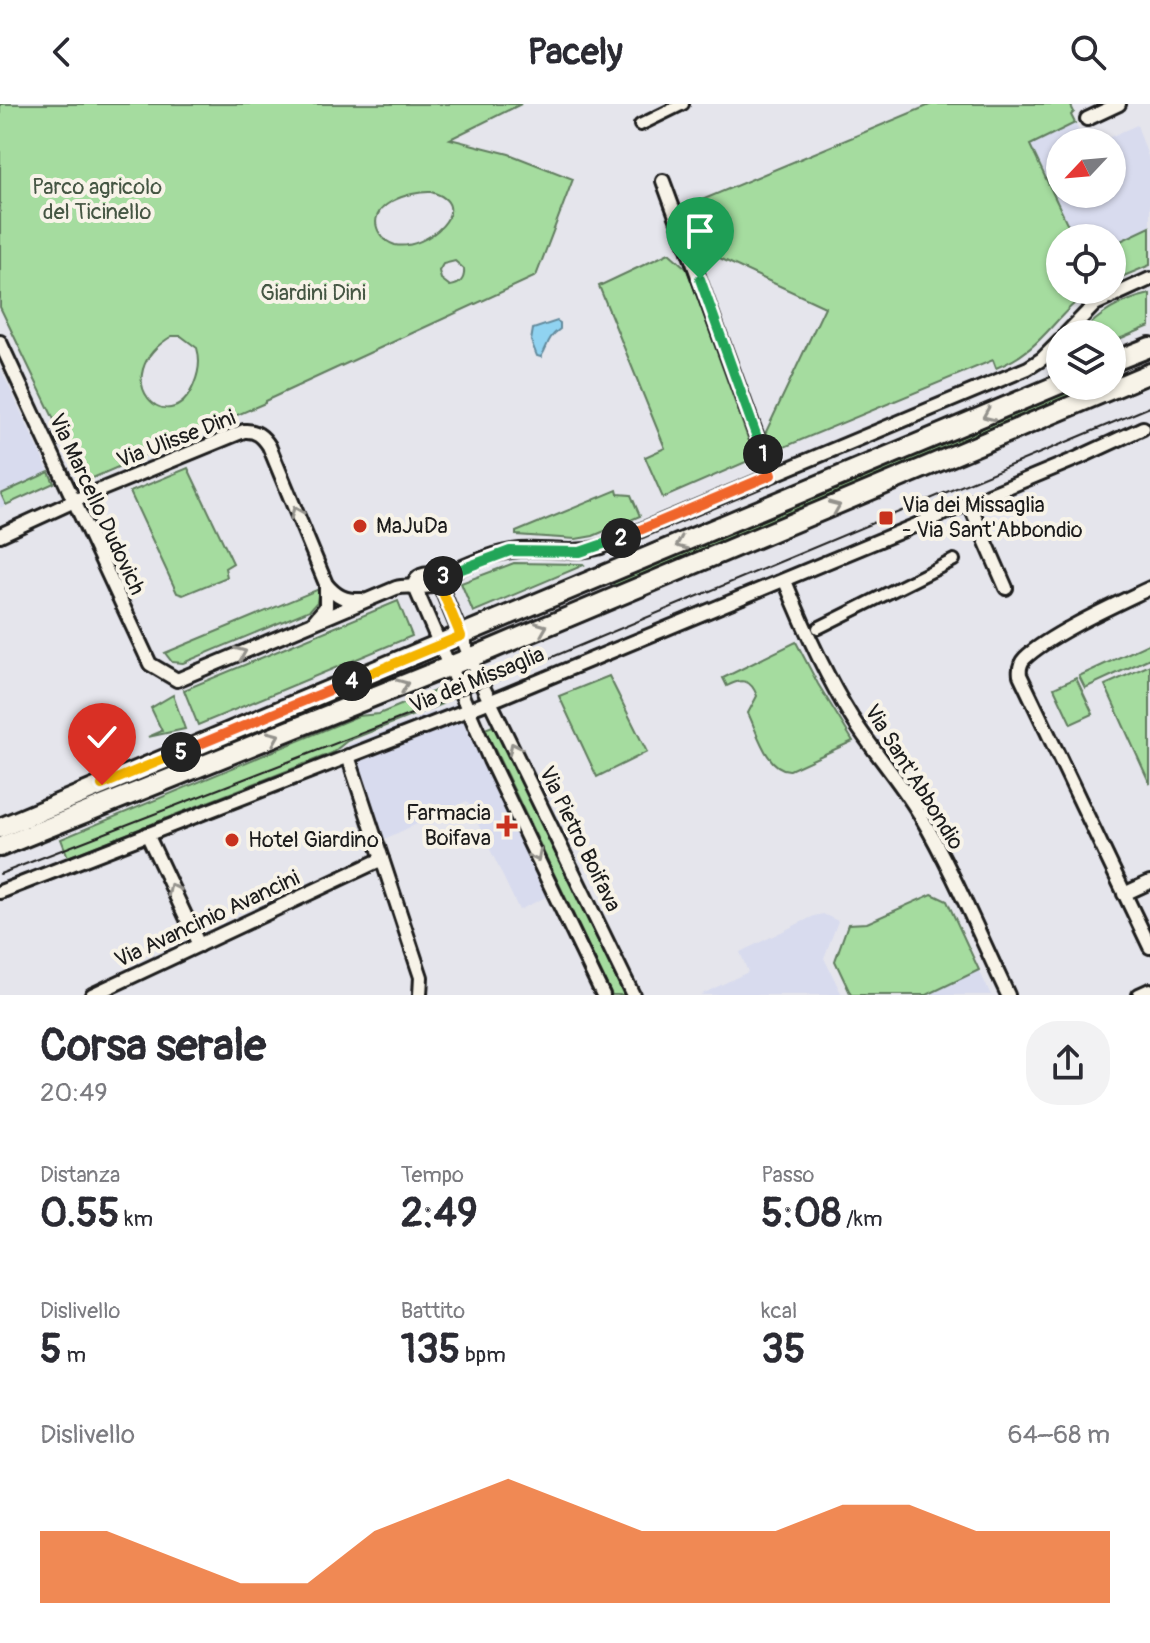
<!DOCTYPE html>
<html lang="it">
<meta charset="utf-8">
<style>
body{margin:0;font-family:Pangolin,sans-serif;background:#f2f2f3;color:#2b2b33;height:100vh;display:flex;flex-direction:column;font-size:30px;white-space:nowrap}
*{box-sizing:border-box;margin:0}
p{font-size:26px;color:#7c7c81}
.icon{flex:none;width:44px;height:44px;fill:none;stroke:currentColor;stroke-width:2;stroke-linecap:round;stroke-linejoin:round}
.map{position:relative;height:891px;overflow:hidden}
.drawer{display:flex;flex-direction:column;background:#fff;flex:1}
.drawer>*{flex:none}
.needle{width:52px;rotate:244deg}
.fabs{position:absolute;left:1046px;top:24px;display:grid;gap:16px}
.fabs a{display:grid;place-items:center;width:80px;height:80px;border-radius:50%;background:#fff;box-shadow:0 2px 6px #0004;font-size:40px}
.pin{position:absolute;display:grid;place-items:center;width:68px;height:68px;color:#fff;margin:-82px -34px;border-radius:50% 50% 50% 0;rotate:-45deg;box-shadow:0 0 8px #0007}
.pin .icon{rotate:45deg}
.km{position:absolute;width:40px;height:40px;margin:-20px;border-radius:50%;background:#222;color:#fff;font-size:22px;line-height:40px;text-align:center}
.round{display:grid;place-items:center;flex:none;width:84px;height:84px;border-radius:32px;background:#f2f2f3}
.head{display:flex;align-items:center;justify-content:space-between;height:136px;padding:0 40px}
h1{font-size:44px;font-weight:700;line-height:60px}
.stats{display:grid;grid-template-columns:repeat(3,1fr);gap:12px;height:136px;padding:8px 40px}
.stats div{display:grid;align-content:center}
.stats b{font-size:40px;font-weight:700}
.stats small{font-size:22px;font-weight:400}
.stats p{font-size:22px}
.chart{height:224px;padding:16px 40px}
.chart p{display:flex;justify-content:space-between}
.chart svg{width:100%;height:144px;margin-top:8px;fill:#ea580c;opacity:.7}
header{display:flex;justify-content:space-between;align-items:center;height:104px;padding:0 40px;background:#fff;font-size:36px;font-weight:700}
.map>svg:first-child{display:block}
.built{fill:#d8dbee}
.green{fill:#a5dc9f;stroke:#607c5e;stroke-width:2;fill-rule:evenodd}
.water{fill:#90d3f1;stroke:#628a9c;stroke-width:2}
.lines{fill:none;stroke-linecap:round;stroke-linejoin:round}
.pedestrian-casing{stroke:#1c1c1c;stroke-width:16}
.minor-casing{stroke:#1c1c1c;stroke-width:18}
.secondary-casing{stroke:#1c1c1c;stroke-width:24}
.pedestrian{stroke:#f7f3e8;stroke-width:10}
.minor{stroke:#f7f3e8;stroke-width:12}
.secondary{stroke:#f7f3e8;stroke-width:18}
.tram{stroke:#1c1c1c;stroke-width:2}
.oneway{stroke:#94928c}
.split-1-casing{stroke:#fff;stroke-width:16}
.split-2-casing{stroke:#fff;stroke-width:16}
.split-3-casing{stroke:#fff;stroke-width:16}
.split-4-casing{stroke:#fff;stroke-width:16}
.split-5-casing{stroke:#fff;stroke-width:16}
.split-6-casing{stroke:#fff;stroke-width:16}
.split-1{stroke:#22a559;stroke-width:10}
.split-2{stroke:#f0652b;stroke-width:10}
.split-3{stroke:#22a559;stroke-width:10}
.split-4{stroke:#f5b400;stroke-width:10}
.split-5{stroke:#f0652b;stroke-width:10}
.split-6{stroke:#f5b400;stroke-width:10}
.poi-dot{fill:#c8321e;stroke:#f7f3e8;stroke-width:3}
.labels{text-anchor:middle;dominant-baseline:central;stroke-width:8;stroke-linejoin:round;paint-order:stroke}
.park-label{font-size:22px;fill:#455643;stroke:#f7f3e8}
.street-label{font-size:22px;fill:#1c1c1c;stroke:#f7f3e8}
.poi-label{font-size:22px;fill:#1c1c1c;stroke:#f7f3e8;text-anchor:start}
</style>
<header><svg class="icon" aria-label="back" viewBox="0 0 24 24"><path d="M15 5l-7 7 7 7"/></svg>Pacely<svg class="icon" aria-label="search" viewBox="0 0 24 24"><circle cx="10" cy="10" r="6"/><path d="M15 15l6 6"/></svg></header>
<div class="map">
<svg width="1150" height="891" viewBox="0 0 1150 891">
<rect width="100%" height="100%" fill="#e5e5ec"/>
<filter id="ink" filterUnits="userSpaceOnUse"><feTurbulence type="fractalNoise" baseFrequency=".0125" numOctaves="2"/><feDisplacementMap in="SourceGraphic" scale="16" xChannelSelector="R" yChannelSelector="G"/><feConvolveMatrix kernelMatrix="1 2 1 2 8 2 1 2 1" color-interpolation-filters="sRGB"/></filter>
<g filter="url(#ink)">
<g class="built">
<path d="M 1075,19 L 1084,38 L 1060,38 L 1060,90 L 1112,90 L 1112,38 L 1099,38 L 1137,21 L 1150,58 L 1150,123 L 1112,141 L 1112,134 L 1074,134 L 1030,40 Z"/>
<path d="M 0,263 L 54,379 L 0,404 Z"/>
<path d="M 458,599 L 550,791 L 519,806 L 467,697 L 380,737 L 348,641 Z"/>
<path d="M 823,810 L 838,817 L 824,854 L 842,891 L 700,891 L 748,868 L 740,848 L 814,812 Z"/>
<path d="M 979,866 L 991,891 L 927,891 L 928,891 Z"/>
</g>
<g class="green">
<path d="M 0,0 L 521,0 L 450,35 L 509,50 L 573,75 L 536,172 L 265,297 L 265,299 L 86,377 L 83,376 L 0,203 ZM 431,88 C 479,101 426,147 395,141 C 389,139 384,136 380,130 C 362,101 411,87 431,88 ZM 455,157 L 464,165 C 465,175 460,181 450,182 L 441,175 L 439,167 L 443,160 ZM 172,232 L 181,232 L 197,244 C 201,257 199,268 194,280 C 170,341 103,273 172,232 Z"/>
<path d="M 932,0 L 1070,0 L 1074,8 L 1071,11 L 1075,19 L 1030,41 L 1074,134 L 1060,134 L 1060,186 L 1092,186 C 1052,212 1045,245 996,264 L 993,256 L 770,349 L 764,332 L 825,203 L 698,144 L 685,103 Z"/>
<path d="M 1150,123 L 1150,161 L 1112,177 L 1112,141 Z"/>
<path d="M 669,149 L 687,165 L 755,354 L 663,394 L 645,353 L 665,344 L 599,182 Z"/>
<path d="M 1150,190 L 1150,222 L 1112,238 L 1112,230 L 1081,230 C 1099,209 1123,196 1150,190 Z"/>
<path d="M 1076,282 L 1088,282 L 1086,286 L 615,484 L 612,476 Z"/>
<path d="M 188,364 L 233,459 L 225,464 L 227,473 L 183,491 L 177,489 L 130,388 Z"/>
<path d="M 49,368 L 54,379 L 6,401 L 1,390 Z"/>
<path d="M 617,386 L 618,390 L 631,391 L 640,412 L 593,432 L 576,435 L 516,431 L 516,428 Z"/>
<path d="M 514,459 L 583,460 L 584,461 L 473,508 L 461,479 Z"/>
<path d="M 319,485 L 317,498 L 310,506 L 183,559 L 172,558 L 165,549 Z"/>
<path d="M 398,497 L 412,532 L 198,621 L 184,586 Z"/>
<path d="M 796,538 L 818,580 L 853,637 L 790,666 C 767,667 757,627 748,609 L 757,592 C 751,575 741,574 727,582 L 723,574 Z"/>
<path d="M 1150,539 L 1150,554 L 1085,584 L 1079,572 Z"/>
<path d="M 1150,561 L 1150,680 L 1105,581 Z"/>
<path d="M 609,572 L 647,648 L 597,673 L 559,592 Z"/>
<path d="M 1076,574 L 1093,610 L 1071,620 L 1054,584 Z"/>
<path d="M 437,586 L 442,600 L 347,637 L 332,649 L 68,753 L 61,735 L 358,612 L 379,610 Z"/>
<path d="M 173,591 L 185,625 L 148,633 L 162,627 L 151,604 Z"/>
<path d="M 495,621 L 624,891 L 612,891 L 485,625 Z"/>
<path d="M 932,790 L 947,797 L 979,866 L 927,891 L 851,891 L 835,857 L 848,820 L 867,819 Z"/>
</g>
<path class="water" d="M 557,217 L 560,219 L 560,225 C 546,235 549,241 541,253 L 537,252 L 531,237 L 533,225 Z"/>
<g class="lines">
<defs>
<g id="pedestrian">
<path d="M 640,21 L 683,0"/>
<path d="M 818,524 L 954,456"/>
</g>
<g id="minor">
<path d="M 1087,15 L 1119,0"/>
<path d="M 663,77 L 771,371"/>
<path d="M 1066,230 L 1095,200 L 1150,175"/>
<path d="M 0,238 L 150,560 L 177,576 L 396,484 C 409,480 419,485 432,482 L 437,474 C 463,463 492,448 520,446 C 548,444 573,451 601,443 L 1028,264 L 1042,255 L 1060,237"/>
<path d="M 969,399 L 1006,484"/>
<path d="M 0,431 L 83,393 L 244,327 C 256,326 263,332 269,342 L 326,480 C 336,492 345,497 362,496"/>
<path d="M 785,477 C 804,524 825,571 852,614 C 873,647 899,676 919,709 C 953,767 979,830 1008,891"/>
<path d="M 414,481 C 416,471 425,469 434,471 L 437,474 L 480,577 L 633,891"/>
<path d="M 414,481 L 490,656 L 603,891"/>
<path d="M 1150,484 C 1117,500 1050,530 1025,554 C 1020,559 1019,564 1020,571 L 1150,843"/>
<path d="M 315,516 L 326,503 L 326,480"/>
<path d="M 348,652 L 417,861 L 421,873 L 420,891"/>
<path d="M 147,730 L 199,841"/>
<path d="M 0,788 L 501,593 L 1078,354 L 1143,324"/>
<path d="M 1124,790 L 1150,778"/>
<path d="M 92,891 L 382,755"/>
<path d="M 1139,891 L 1150,886"/>
</g>
<g id="secondary">
<path d="M 1112,258 L 1150,243"/>
<path d="M 0,724 L 1060,280"/>
<path d="M 0,743 L 487,547 L 1150,269"/>
</g>
</defs>
<use href="#pedestrian" class="pedestrian-casing"/>
<use href="#minor" class="minor-casing"/>
<use href="#secondary" class="secondary-casing"/>
<use href="#pedestrian" class="pedestrian"/>
<use href="#minor" class="minor"/>
<use href="#secondary" class="secondary"/>
<path class="tram" d="M 0,770 L 483,582 L 1150,303"/>
</g>
<defs><path id="oneway-chevron" d="M-2-3.5L2.5 0L-2 3.5" fill="none" stroke-width="1.6" stroke-linecap="round" stroke-linejoin="round" transform="scale(2)"/></defs>
<g class="oneway">
<use href="#oneway-chevron" transform="translate(988 311) rotate(157)"/>
<use href="#oneway-chevron" transform="translate(835 403) rotate(-23)"/>
<use href="#oneway-chevron" transform="translate(296 408) rotate(-113)"/>
<use href="#oneway-chevron" transform="translate(681 440) rotate(157)"/>
<use href="#oneway-chevron" transform="translate(542 524) rotate(-22)"/>
<use href="#oneway-chevron" transform="translate(241 549) rotate(-23)"/>
<use href="#oneway-chevron" transform="translate(403 581) rotate(-22)"/>
<use href="#oneway-chevron" transform="translate(274 633) rotate(-23)"/>
<use href="#oneway-chevron" transform="translate(514 644) rotate(-116)"/>
<use href="#oneway-chevron" transform="translate(536 752) rotate(64)"/>
<use href="#oneway-chevron" transform="translate(173 785) rotate(-115)"/>
</g>
</g>
<g class="lines" filter="url(#ink)">
<defs>
<path id="split-1" d="M 700,175 L 763,350"/>
<path id="split-2" d="M 621,434 L 771,371 L 763,350"/>
<path id="split-3" d="M 443,472 L 510,447 L 580,448 L 621,434"/>
<path id="split-4" d="M 352,577 L 461,532 L 437,474 L 443,472"/>
<path id="split-5" d="M 181,648 L 352,577"/>
<path id="split-6" d="M 102,681 L 181,648"/>
</defs>
<use href="#split-1" class="split-1-casing"/>
<use href="#split-2" class="split-2-casing"/>
<use href="#split-3" class="split-3-casing"/>
<use href="#split-4" class="split-4-casing"/>
<use href="#split-5" class="split-5-casing"/>
<use href="#split-6" class="split-6-casing"/>
<use href="#split-1" class="split-1"/>
<use href="#split-2" class="split-2"/>
<use href="#split-3" class="split-3"/>
<use href="#split-4" class="split-4"/>
<use href="#split-5" class="split-5"/>
<use href="#split-6" class="split-6"/>
</g>
<g class="poi-dot">
<rect x="878" y="406" width="16" height="16" rx="4"/>
<circle cx="360" cy="422" r="8"/>
<path d="M503 710h8v8h8v8h-8v8h-8v-8h-8v-8h8z"/>
<circle cx="232" cy="736" r="8"/>
</g>
<g class="labels">
<g class="park-label">
<text x="97" y="83">Parco agricolo<tspan x="97" dy="25">del Ticinello</tspan></text>
<text x="313" y="189">Giardini Dini</text>
</g>
<g class="street-label">
<text transform="translate(176 335) rotate(-21)">Via Ulisse Dini</text>
<text transform="translate(97 400) rotate(65)">Via Marcello Dudovich</text>
<text transform="translate(477 576) rotate(-22)">Via dei Missaglia</text>
<text transform="translate(914 673) rotate(58)">Via Sant'Abbondio</text>
<text transform="translate(580 735) rotate(64)">Via Pietro Boifava</text>
<text transform="translate(207 815) rotate(-25)">Via Avancinio Avancini</text>
</g>
<g class="poi-label">
<text x="902" y="401">Via dei Missaglia<tspan x="902" dy="25">- Via Sant'Abbondio</tspan></text>
<text x="376" y="422">MaJuDa</text>
<text x="491" y="709" text-anchor="end">Farmacia<tspan x="491" dy="25">Boifava</tspan></text>
<text x="248" y="736">Hotel Giardino</text>
</g>
</g>
</svg>
<div class="fabs">
<a><svg class="needle" viewBox="-14 -14 28 28"><path d="M0-13l5 13h-10z" fill="#e53935"/><path d="M0 13l5-13h-10z" fill="#7c7c81"/></svg></a>
<a><svg class="icon" aria-label="locate" viewBox="0 0 24 24"><circle cx="12" cy="12" r="6"/><path d="M12 2v4M12 18v4M2 12h4M18 12h4"/></svg></a>
<a><svg class="icon" aria-label="layers" viewBox="0 0 24 24"><path d="M12 4l9 5-9 5-9-5zM3 14l9 5 9-5"/></svg></a>
</div>
<div class="pin" style="left:700px;top:175px;background:#1e9e55"><svg class="icon" aria-label="arrive" viewBox="0 0 24 24"><path d="M6 21V4h12l-3 4 3 4H6"/></svg></div>
<div class="pin" style="left:102px;top:681px;background:#d93025"><svg class="icon" aria-label="check" viewBox="0 0 24 24"><path d="M5 12l5 5 9-10"/></svg></div>
<b class="km" style="left:763px;top:350px">1</b>
<b class="km" style="left:621px;top:434px">2</b>
<b class="km" style="left:443px;top:472px">3</b>
<b class="km" style="left:352px;top:577px">4</b>
<b class="km" style="left:181px;top:648px">5</b>
</div>
<section class="drawer">
<div class="head"><div><h1>Corsa serale</h1><p>20:49</p></div><a class="round"><svg class="icon" aria-label="share" viewBox="0 0 24 24"><path d="M12 15V3M7 8l5-5 5 5M5 13v7h14v-7"/></svg></a></div>
<div class="stats">
<div><p>Distanza</p><b>0.55<small> km</small></b></div>
<div><p>Tempo</p><b>2:49</b></div>
<div><p>Passo</p><b>5:08<small> /km</small></b></div>
</div>
<div class="stats">
<div><p>Dislivello</p><b>5<small> m</small></b></div>
<div><p>Battito</p><b>135<small> bpm</small></b></div>
<div><p>kcal</p><b>35</b></div>
</div>
<div class="chart"><p><span>Dislivello</span>64–68 m</p>
<svg viewBox="0 0 160 44" preserveAspectRatio="none"><path d="M0 44V22L10 22L20 30L30 38L40 38L50 22L60 14L70 6L80 14L90 22L100 22L110 22L120 14L130 14L140 22L150 22L160 22V44z"/></svg>
</div>
</section>
